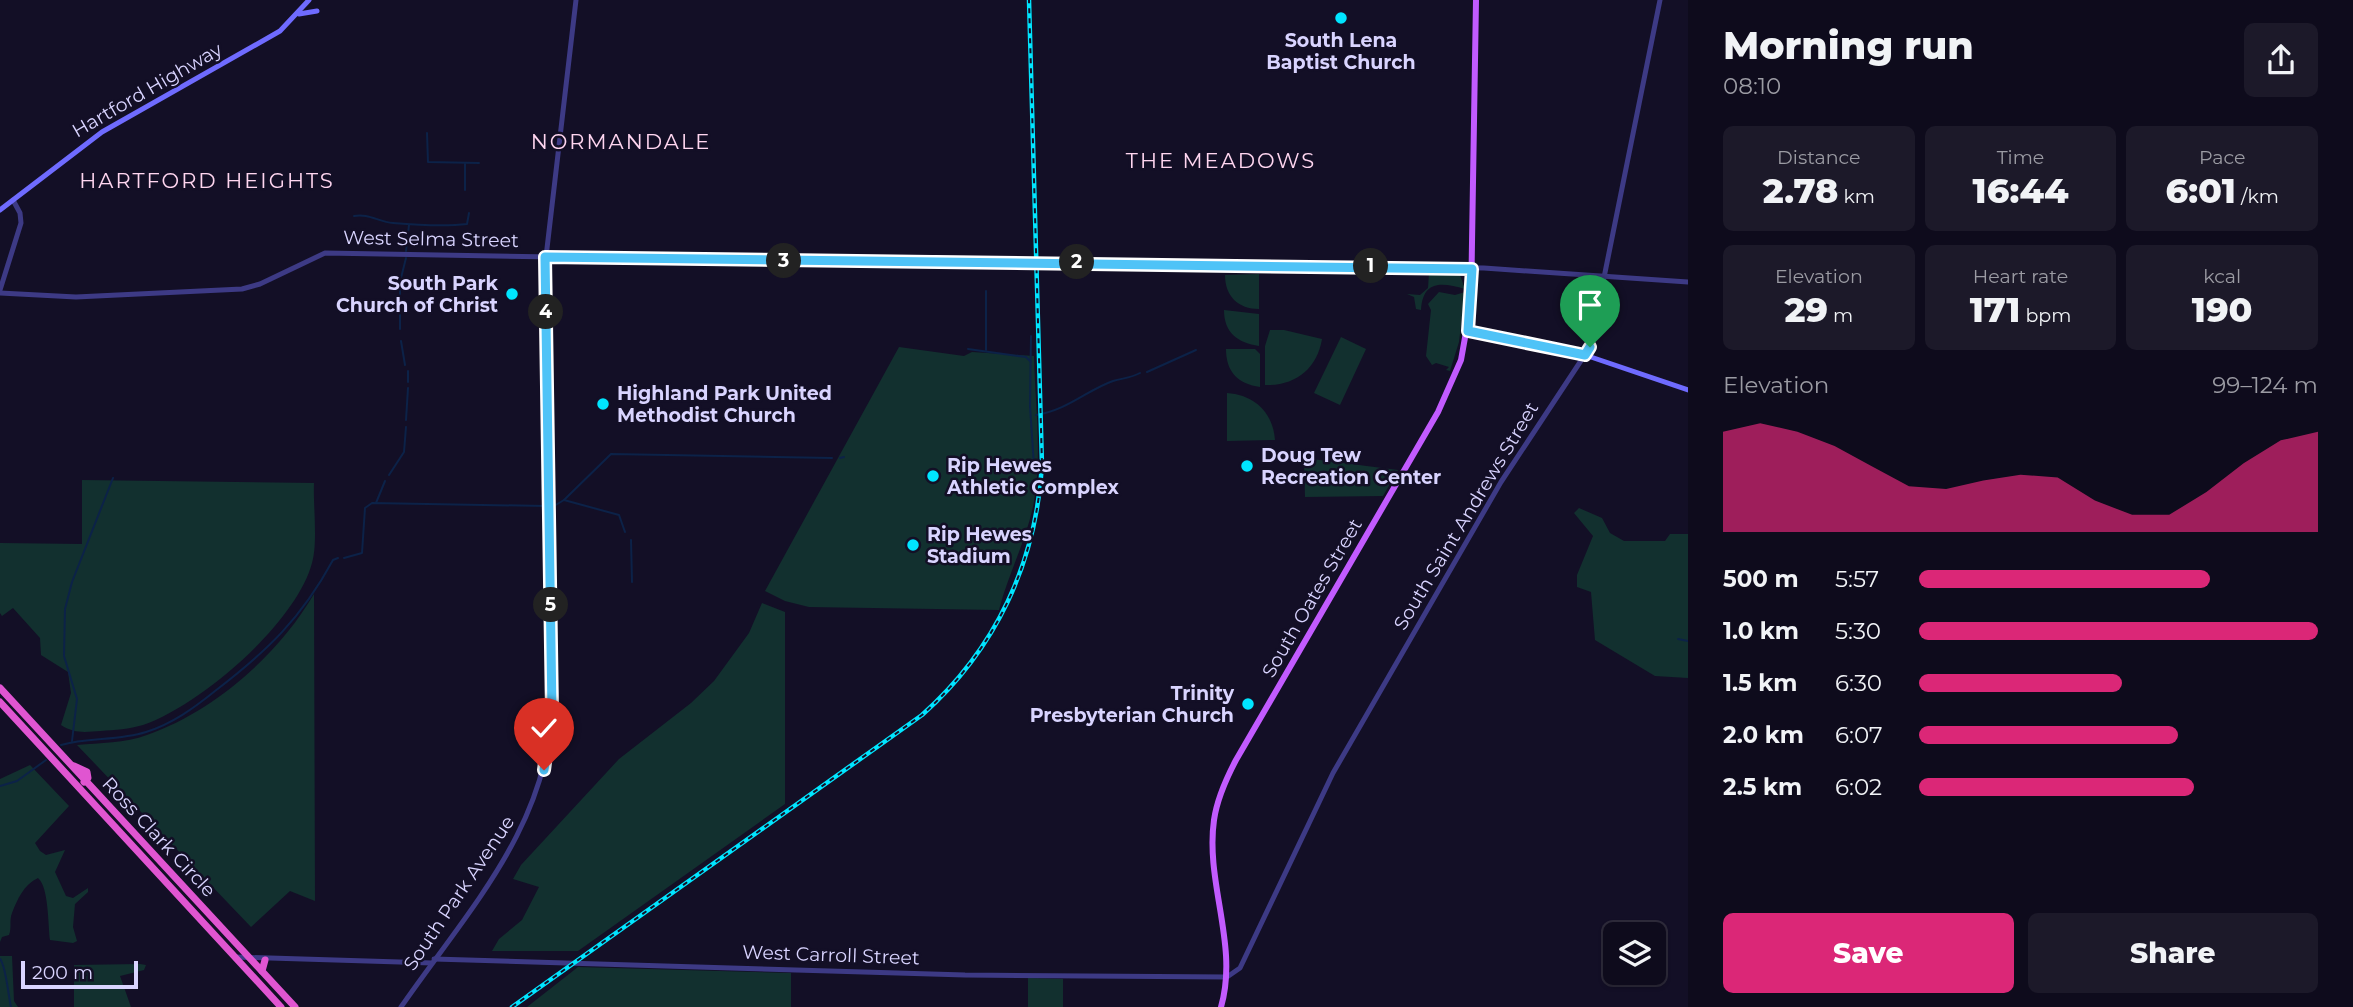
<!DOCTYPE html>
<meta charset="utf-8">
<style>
body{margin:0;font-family:Montserrat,sans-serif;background:#1c1929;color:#f1f3f6;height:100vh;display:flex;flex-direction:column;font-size:26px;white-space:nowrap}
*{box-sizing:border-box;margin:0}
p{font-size:23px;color:#9b9ba3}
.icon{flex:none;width:38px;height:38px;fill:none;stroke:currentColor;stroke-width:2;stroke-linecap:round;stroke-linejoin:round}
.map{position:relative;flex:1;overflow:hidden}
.panel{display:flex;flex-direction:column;background:#0e0b1c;width:665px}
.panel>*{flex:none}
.buttons{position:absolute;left:1603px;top:922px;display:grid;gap:14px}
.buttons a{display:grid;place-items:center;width:63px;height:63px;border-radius:10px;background:#0e0b1c;box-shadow:0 2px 5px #0004,0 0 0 2px #2e2b3b;font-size:35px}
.scale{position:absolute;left:21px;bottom:18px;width:117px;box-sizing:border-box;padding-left:7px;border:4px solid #d9d4ff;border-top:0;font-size:19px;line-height:24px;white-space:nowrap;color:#d9d4ff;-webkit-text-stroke:5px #130f26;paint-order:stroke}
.pin{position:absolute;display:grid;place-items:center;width:60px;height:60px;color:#fff;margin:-72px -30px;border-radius:50% 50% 50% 0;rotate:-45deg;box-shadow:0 0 7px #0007}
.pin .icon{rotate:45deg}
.km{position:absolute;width:35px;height:35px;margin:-18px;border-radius:50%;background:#222;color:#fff;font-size:19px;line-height:35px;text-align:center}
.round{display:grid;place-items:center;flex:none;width:74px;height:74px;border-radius:10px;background:#1c1929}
.overview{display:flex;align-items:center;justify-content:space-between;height:119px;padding:0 35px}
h1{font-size:38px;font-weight:800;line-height:52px}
.stats{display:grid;grid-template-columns:repeat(3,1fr);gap:10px;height:119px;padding:7px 35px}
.stats div{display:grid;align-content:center;border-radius:10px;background:#1c1929;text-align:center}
.stats b{font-size:35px;font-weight:800}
.stats small{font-size:19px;font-weight:400}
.stats p{font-size:19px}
.chart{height:196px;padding:14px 35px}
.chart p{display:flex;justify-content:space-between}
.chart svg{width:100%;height:126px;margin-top:7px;fill:#db2777;opacity:.7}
.button{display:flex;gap:14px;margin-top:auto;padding:14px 35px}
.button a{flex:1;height:80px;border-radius:10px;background:#db2777;color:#fff;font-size:28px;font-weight:800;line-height:80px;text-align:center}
.button a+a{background:#1c1929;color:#f1f3f6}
ul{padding:0 35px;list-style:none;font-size:23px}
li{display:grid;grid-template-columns:112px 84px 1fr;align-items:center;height:52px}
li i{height:18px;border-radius:9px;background:#db2777}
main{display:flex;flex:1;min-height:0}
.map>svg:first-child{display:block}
.green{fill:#12302f}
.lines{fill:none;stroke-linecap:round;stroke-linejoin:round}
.stream{stroke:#0c2248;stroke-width:2}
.tertiary{stroke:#3d3a85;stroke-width:5}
.secondary{stroke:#6f6bff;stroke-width:5}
.primary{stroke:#c25bff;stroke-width:6}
.trunk{stroke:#e055d1;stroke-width:7}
.rail-casing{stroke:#00e5ff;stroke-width:4.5}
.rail{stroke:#130f26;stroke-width:2;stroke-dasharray:5;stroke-linecap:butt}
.route-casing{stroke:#fff;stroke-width:14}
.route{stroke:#4fc3f7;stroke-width:9}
.poi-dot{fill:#00e5ff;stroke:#130f26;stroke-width:2.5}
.labels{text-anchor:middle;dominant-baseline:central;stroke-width:5;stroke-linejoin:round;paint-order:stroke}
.poi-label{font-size:19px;font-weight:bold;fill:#d9d4ff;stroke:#130f26;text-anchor:start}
.street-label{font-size:19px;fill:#d9d4ff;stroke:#130f26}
.neighbourhood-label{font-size:21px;letter-spacing:2px;fill:#ffd6f0;stroke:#130f26}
</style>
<main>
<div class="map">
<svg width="1688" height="1007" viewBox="0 0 1688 1007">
<rect width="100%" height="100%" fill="#130f26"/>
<g class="green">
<path d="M 1429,273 L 1460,275 L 1465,289 C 1443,283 1423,279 1421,310 L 1416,309 L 1414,297 L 1407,294 L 1420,295 L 1428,288 Z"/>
<path d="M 1259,274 L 1259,309 C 1238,309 1225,296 1225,275 Z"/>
<path d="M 1439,292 L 1455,295 L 1465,292 L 1459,342 L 1450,371 L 1446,370 L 1449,367 L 1436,363 L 1432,365 L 1426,356 L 1431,310 L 1428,304 Z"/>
<path d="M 1224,310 L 1259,314 L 1259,346 C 1238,343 1224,333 1224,310 Z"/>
<path d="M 1270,330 L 1284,330 L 1322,339 C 1317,369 1295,386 1265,385 L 1265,346 Z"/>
<path d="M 1341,337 L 1366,349 L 1340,405 L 1314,393 Z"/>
<path d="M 899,347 L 964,356 L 972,352 L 1034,356 C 1035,405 1043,459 1033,507 C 1025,543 1008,575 999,610 L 809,607 L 785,601 L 765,591 Z"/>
<path d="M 1226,349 L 1255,349 L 1260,354 L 1260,387 C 1238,384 1226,372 1226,349 Z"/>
<path d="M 1227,393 C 1255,395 1273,413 1275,440 L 1227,441 Z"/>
<path d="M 1304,458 L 1398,470 L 1383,496 L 1305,497 Z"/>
<path d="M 82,480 L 314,483 C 313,505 318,543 312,563 C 296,623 201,705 143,725 C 130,729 114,730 101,731 C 85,732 75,734 61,725 L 71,693 L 68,672 L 41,655 L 40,638 L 13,608 L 2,616 L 0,613 L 0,543 L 82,544 Z"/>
<path d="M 1579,508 L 1602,518 L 1610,533 L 1624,541 L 1665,541 L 1670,534 L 1688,534 L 1688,678 L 1655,676 L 1595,640 L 1591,592 L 1577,587 L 1577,575 L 1593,536 L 1574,513 Z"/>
<path d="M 314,594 L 315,901 L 290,891 L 251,927 L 77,745 C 100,743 125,743 147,735 C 215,711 278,655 314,594 Z"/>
<path d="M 762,603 L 785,612 L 785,804 L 578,951 L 492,951 L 499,939 L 522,920 L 539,887 L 513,879 L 521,865 L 619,759 L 691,703 L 714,681 L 749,633 Z"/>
<path d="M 30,765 L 69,806 L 35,843 L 40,851 L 46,855 L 65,850 L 55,872 L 66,896 L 73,898 L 88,888 L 88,892 L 75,904 L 73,927 L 77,941 L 73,943 L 50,940 C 48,926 49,887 38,878 C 24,884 17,900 12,913 C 9,920 12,928 9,935 L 2,937 L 0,942 L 0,779 Z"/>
<path d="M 0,956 L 12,956 L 14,1001 L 18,1007 L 0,1007 Z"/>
<path d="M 74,965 L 140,964 L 146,965 L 144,970 L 120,976 L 131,1007 L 74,1007 Z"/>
<path d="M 578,967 L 791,973 L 791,1007 L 527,1007 Z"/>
<path d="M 1028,978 L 1063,979 L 1063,1007 L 1028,1007 Z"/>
</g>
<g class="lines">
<g class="stream">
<path d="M 427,133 L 428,162 L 479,163"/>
<path d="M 465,190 L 465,164"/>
<path d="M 354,216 C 368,213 379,222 393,223 C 417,225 443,227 467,224 L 469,213"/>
<path d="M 406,251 L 409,225"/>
<path d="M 986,291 L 986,350"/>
<path d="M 400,308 L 400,282 L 406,258"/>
<path d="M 400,329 L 400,314"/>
<path d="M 1031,336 L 1030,406 L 1034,466"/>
<path d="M 401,341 L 405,365"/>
<path d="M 968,349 L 1026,357 L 1031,362"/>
<path d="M 1147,372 L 1196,350"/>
<path d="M 408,382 L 408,371"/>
<path d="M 1036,415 C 1068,410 1087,390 1113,381 C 1123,378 1131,378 1140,373"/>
<path d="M 406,420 L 408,388"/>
<path d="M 840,458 L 844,457"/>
<path d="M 389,475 L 404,452 L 406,427"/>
<path d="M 564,500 L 619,515 L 625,532"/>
<path d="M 376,503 L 385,481"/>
<path d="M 554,506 L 564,500 L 611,454 L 832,458"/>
<path d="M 631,540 L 632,582"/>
<path d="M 344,558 L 362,553 L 365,508 L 372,503 L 545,506"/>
<path d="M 1678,639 L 1688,641"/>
<path d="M 72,741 L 77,699 L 64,656 L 65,609 L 72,582 L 113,478"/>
<path d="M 61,745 C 88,737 118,741 146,732 C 172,724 194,708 215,691 C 267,651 301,619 333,560 L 338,558"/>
<path d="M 0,786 L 17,781 L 46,760"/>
<path d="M 0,959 C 6,966 8,994 11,1007"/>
</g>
<g class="tertiary">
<path d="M 0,290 L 21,223 L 20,213 L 13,200"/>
<path d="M 0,293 L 76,297 L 242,289 L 260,284 L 325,253 L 959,264 L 1059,262 L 1484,268 L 1688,282"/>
<path d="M 235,957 L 432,963"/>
<path d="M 434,959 L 965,975 L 1227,977 L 1240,968 L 1333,773 L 1501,482 L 1590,347 L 1660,0"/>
<path d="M 401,1007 C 468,910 552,823 552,699 L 546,257 L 576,0"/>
</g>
<g class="secondary">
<path d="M 299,14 L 317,11"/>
<path d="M 0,210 L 102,132 L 280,31 L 309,0"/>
<path d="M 1468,331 L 1585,355 L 1688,390"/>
</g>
<path class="primary" d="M 1221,1007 C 1239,945 1205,883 1214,820 C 1217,799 1226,779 1236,760 L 1438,412 L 1461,360 L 1471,304 L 1476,0"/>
<g class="trunk">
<path d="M 0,688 L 295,1007"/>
<path d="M 0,702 L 281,1007"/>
<path d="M 74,766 L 87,772 L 88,778 L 84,782"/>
<path d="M 262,971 L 265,960"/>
</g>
<defs>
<path id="rail" d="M 512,1007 L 922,715 C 996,649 1036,563 1042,465 L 1029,0"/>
</defs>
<use href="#rail" class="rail-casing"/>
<use href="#rail" class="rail"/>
</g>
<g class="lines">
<defs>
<path id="route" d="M 544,770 L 552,711 L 545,257 L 1472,269 L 1468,331 L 1585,355 L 1590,347"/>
</defs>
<use href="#route" class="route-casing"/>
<use href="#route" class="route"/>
</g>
<g class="poi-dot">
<circle cx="1341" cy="18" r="7"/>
<circle cx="512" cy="294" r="7"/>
<circle cx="603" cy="404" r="7"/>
<circle cx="1247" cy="466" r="7"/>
<circle cx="933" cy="476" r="7"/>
<circle cx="913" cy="545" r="7"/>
<circle cx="1248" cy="704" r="7"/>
</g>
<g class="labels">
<g class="poi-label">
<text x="1341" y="40" text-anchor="middle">South Lena<tspan x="1341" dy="22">Baptist Church</tspan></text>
<text x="498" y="283" text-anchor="end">South Park<tspan x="498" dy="22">Church of Christ</tspan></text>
<text x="617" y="393">Highland Park United<tspan x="617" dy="22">Methodist Church</tspan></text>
<text x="1261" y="455">Doug Tew<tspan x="1261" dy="22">Recreation Center</tspan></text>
<text x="947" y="465">Rip Hewes<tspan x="947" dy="22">Athletic Complex</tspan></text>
<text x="927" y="534">Rip Hewes<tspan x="927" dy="22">Stadium</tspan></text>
<text x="1234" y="693" text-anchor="end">Trinity<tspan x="1234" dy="22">Presbyterian Church</tspan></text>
</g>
<g class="street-label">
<text transform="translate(147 90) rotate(-30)">Hartford Highway</text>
<text transform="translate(431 239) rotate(1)">West Selma Street</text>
<text transform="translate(1466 516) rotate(-59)">South Saint Andrews Street</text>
<text transform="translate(1312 598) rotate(-60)">South Oates Street</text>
<text transform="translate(159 837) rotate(47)">Ross Clark Circle</text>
<text transform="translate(459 893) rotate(-56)">South Park Avenue</text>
<text transform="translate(831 955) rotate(2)">West Carroll Street</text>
</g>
<g class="neighbourhood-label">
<text x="621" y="141">NORMANDALE</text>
<text x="1221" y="160">THE MEADOWS</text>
<text x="207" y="180">HARTFORD HEIGHTS</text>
</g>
</g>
</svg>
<div class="buttons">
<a><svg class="icon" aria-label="layers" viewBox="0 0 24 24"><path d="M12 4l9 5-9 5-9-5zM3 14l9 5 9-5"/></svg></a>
</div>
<div class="scale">200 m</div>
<div class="pin" style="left:1590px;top:347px;background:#1e9e55"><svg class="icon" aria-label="arrive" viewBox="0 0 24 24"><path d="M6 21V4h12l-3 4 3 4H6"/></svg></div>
<div class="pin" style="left:544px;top:770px;background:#d93025"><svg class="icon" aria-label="check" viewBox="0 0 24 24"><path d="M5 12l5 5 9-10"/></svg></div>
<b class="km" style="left:1371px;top:266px">1</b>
<b class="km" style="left:1077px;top:262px">2</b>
<b class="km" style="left:784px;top:261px">3</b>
<b class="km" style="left:546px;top:312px">4</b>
<b class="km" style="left:551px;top:605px">5</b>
</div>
<section class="panel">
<div class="overview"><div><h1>Morning run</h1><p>08:10</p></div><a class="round"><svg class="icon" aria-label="share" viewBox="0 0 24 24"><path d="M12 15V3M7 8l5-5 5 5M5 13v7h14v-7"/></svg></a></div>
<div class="stats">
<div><p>Distance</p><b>2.78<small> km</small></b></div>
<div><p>Time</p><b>16:44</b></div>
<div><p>Pace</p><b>6:01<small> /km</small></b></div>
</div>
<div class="stats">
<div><p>Elevation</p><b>29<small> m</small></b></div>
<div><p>Heart rate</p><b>171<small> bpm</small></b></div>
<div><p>kcal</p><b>190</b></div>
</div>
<div class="chart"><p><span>Elevation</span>99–124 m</p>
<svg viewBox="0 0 160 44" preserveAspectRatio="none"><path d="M0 44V9L10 6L20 9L30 14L40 21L50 28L60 29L70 26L80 24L90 25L100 33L110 38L120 38L130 30L140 20L150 12L160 9V44z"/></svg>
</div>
<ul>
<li><b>500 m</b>5:57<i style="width:73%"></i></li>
<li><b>1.0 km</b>5:30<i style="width:100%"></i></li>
<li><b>1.5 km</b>6:30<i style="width:51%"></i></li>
<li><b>2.0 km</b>6:07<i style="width:65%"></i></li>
<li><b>2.5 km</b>6:02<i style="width:69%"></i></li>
</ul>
<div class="button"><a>Save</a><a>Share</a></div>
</section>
</main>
